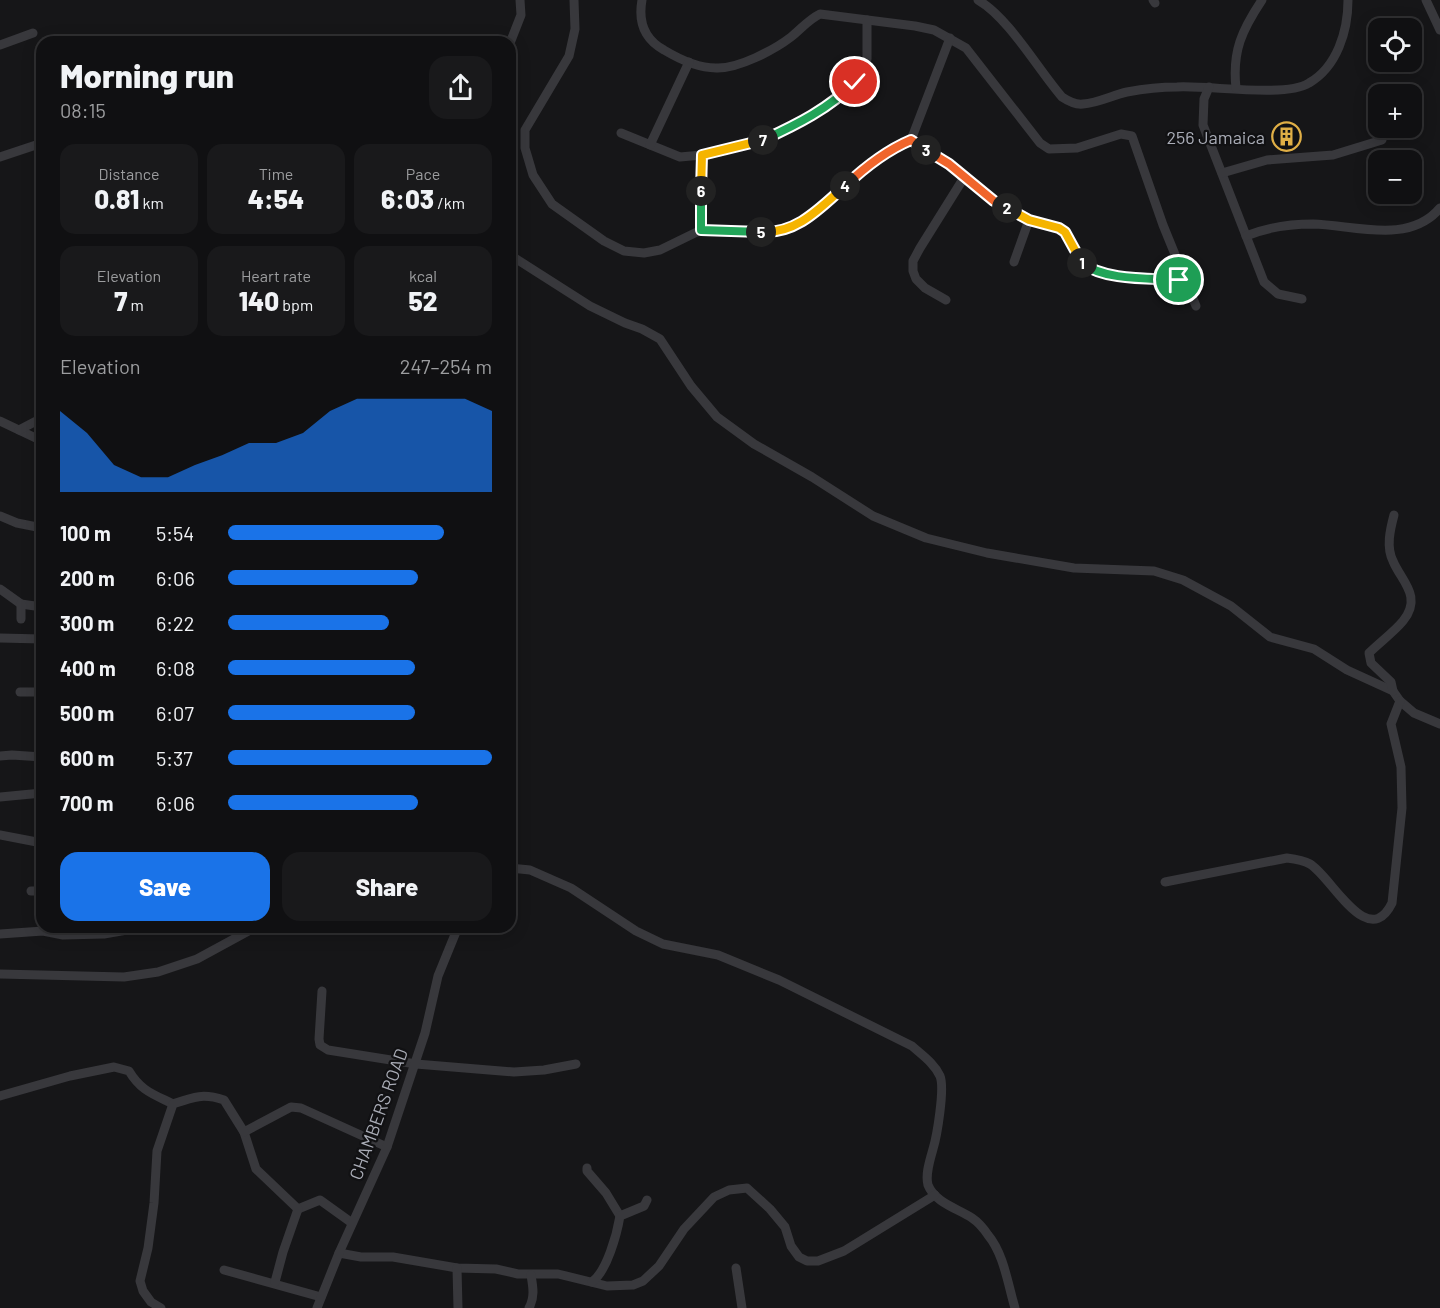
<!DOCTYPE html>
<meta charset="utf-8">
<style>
body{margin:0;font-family:Barlow,sans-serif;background:#19191b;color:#f1f3f6;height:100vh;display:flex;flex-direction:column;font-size:22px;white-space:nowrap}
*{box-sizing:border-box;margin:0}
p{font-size:20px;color:#9c9d9f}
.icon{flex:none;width:33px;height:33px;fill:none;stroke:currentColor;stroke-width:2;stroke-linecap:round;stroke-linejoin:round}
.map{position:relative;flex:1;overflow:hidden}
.drawer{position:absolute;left:36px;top:36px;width:480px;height:897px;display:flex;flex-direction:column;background:#101012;border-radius:18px;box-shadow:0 3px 15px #0003,0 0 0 2px #303032}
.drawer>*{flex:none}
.buttons{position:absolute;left:1368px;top:18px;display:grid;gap:12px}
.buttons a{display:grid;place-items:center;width:54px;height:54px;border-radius:12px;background:#101012;box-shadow:0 3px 15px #0003,0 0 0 2px #303032;font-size:30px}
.pin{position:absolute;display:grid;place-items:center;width:51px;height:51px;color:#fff;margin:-26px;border:3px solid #fff;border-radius:50%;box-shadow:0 2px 6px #0007}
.km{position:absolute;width:30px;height:30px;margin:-15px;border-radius:50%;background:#222;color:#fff;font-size:16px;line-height:30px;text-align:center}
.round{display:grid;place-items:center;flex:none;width:63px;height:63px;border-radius:18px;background:#19191b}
.summary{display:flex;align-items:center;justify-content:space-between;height:102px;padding:0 24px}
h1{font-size:33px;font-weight:800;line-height:45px}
.figures{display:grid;grid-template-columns:repeat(3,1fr);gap:9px;height:102px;padding:6px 24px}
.figures div{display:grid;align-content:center;border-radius:15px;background:#19191b;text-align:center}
.figures b{font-size:26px;font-weight:800}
.figures small{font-size:16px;font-weight:400}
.figures p{font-size:16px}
.chart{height:168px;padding:12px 24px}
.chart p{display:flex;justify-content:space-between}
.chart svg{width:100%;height:108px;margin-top:6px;fill:#1a73e8;opacity:.7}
.action{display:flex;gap:12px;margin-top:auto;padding:12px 24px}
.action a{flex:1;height:69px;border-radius:18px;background:#1a73e8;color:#fff;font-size:24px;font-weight:800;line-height:69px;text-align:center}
.action a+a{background:#19191b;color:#f1f3f6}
ul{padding:0 24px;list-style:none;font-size:20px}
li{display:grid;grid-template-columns:96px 72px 1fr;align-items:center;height:45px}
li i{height:15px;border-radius:8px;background:#1a73e8}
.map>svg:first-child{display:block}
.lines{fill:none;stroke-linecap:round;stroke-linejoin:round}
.minor{stroke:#38383c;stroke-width:9}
.split-1-casing{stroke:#fff;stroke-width:12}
.split-2-casing{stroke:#fff;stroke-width:12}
.split-3-casing{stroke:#fff;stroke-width:12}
.split-4-casing{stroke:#fff;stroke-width:12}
.split-5-casing{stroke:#fff;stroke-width:12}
.split-6-casing{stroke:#fff;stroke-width:12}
.split-7-casing{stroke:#fff;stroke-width:12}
.split-8-casing{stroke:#fff;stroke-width:12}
.split-1{stroke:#22a559;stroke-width:8}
.split-2{stroke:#f5b400;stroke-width:8}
.split-3{stroke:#f0652b;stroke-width:8}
.split-4{stroke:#f0652b;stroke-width:8}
.split-5{stroke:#f5b400;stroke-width:8}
.split-6{stroke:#22a559;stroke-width:8}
.split-7{stroke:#f5b400;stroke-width:8}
.split-8{stroke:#22a559;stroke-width:8}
.labels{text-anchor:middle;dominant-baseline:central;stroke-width:4.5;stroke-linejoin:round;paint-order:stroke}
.poi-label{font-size:18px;fill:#aaadb7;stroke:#111113;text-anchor:end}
.street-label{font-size:18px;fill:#aaadb7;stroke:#111113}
</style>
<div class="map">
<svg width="1440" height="1308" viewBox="0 0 1440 1308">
<rect width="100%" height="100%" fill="#161618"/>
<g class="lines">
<g class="minor">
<path d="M 574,0 L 575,29 L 569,56 L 525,130 L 525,148 L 533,175 L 552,204 L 604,241 L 624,251 L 644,253 L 660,250 L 701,230 L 768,233 L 787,230 L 805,221 L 817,211 L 869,164 L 892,148 L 911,140"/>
<path d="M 642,0 C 638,22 644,39 664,50 C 679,59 697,68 716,68 C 738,69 774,50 791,37 C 801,29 808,20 820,14 L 915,26 L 934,30 L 966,48 L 1040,143 L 1049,149 L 1077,148 L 1121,134 L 1132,136 L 1163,225 L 1196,306"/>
<path d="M 978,0 C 1009,18 1037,68 1062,97 C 1068,101 1075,105 1083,104 C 1098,103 1113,95 1127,92 C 1143,89 1161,87 1177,87 C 1209,85 1285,98 1309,83 C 1337,67 1348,31 1348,0"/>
<path d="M 1153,0 L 1155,3"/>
<path d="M 1426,0 L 1440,30"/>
<path d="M 510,43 L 521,15 L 520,0"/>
<path d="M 0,45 L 33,33"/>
<path d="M 1209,87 L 1204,99 L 1203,125 L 1264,282 L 1278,294 L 1302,299"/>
<path d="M 1236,88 C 1232,51 1242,30 1262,0"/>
<path d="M 621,133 L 680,157 L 702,155 L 761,141 L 791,128 L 843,95 L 864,70 L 867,59 L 867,20"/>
<path d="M 911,140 L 949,164 L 994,201 L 1029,220 L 1059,228 L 1065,232 L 1082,262 L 1090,269 L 1113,275 L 1179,280 L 1185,278"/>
<path d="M 911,140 L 950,38"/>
<path d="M 650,145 L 689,62"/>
<path d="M 0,157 L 42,143"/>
<path d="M 1222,173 L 1267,160 L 1333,155 L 1382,140"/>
<path d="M 701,230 L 702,155"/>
<path d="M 1246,236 C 1268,227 1290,224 1313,224 C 1354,225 1409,245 1440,208"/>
<path d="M 510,255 L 590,306 L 625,323 L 642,329 L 660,339 L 691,386 L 717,417 L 754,444 L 812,477 L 873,516 L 926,538 L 987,553 L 1074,568 L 1154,571 L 1183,580 L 1231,606 L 1270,637 L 1314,649 L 1347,670 L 1393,691 L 1400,701 L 1414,713 L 1440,724"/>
<path d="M 1014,262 L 1029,220"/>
<path d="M 946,300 L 925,288 L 916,279 L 913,271 L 913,261 L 920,248 L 965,176"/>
<path d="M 0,421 L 42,441"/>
<path d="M 19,430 L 42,418"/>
<path d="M 0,516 L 17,523 L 42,528"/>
<path d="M 0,589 L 21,604 L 42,607"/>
<path d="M 21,619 L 21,604"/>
<path d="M 0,638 L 42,639"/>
<path d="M 1393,691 L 1391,682 L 1371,663 L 1369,653 C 1380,642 1394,632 1403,621 C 1423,596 1401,581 1393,561 C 1386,547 1390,530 1394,515"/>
<path d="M 20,692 L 42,692"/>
<path d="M 0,756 L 12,755 L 42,757"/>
<path d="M 0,797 L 42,793"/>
<path d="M 0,835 L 42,843"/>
<path d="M 510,868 L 530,870 L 571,888 L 636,931 L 663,944 L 718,955 L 779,980 L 912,1046 C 922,1055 934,1063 940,1076 C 945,1088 937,1136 933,1149 C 930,1160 925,1174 928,1185 C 935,1203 959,1209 972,1218 C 978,1222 984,1229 988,1235 C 1004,1254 1008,1285 1015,1308"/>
<path d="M 1165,882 L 1287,858 C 1295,859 1303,860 1310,864 C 1331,876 1368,952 1392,903 L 1402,808 L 1401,767 L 1391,724 L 1400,701"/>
<path d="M 31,891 L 42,891"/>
<path d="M 0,934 L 43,931 L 63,935 L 104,934 L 144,927"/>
<path d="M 0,974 L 124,977 L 158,972 L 197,959 L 256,927"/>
<path d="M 322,991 L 319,1039 L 320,1045 L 328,1050 L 416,1064 L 514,1072 L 544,1070 L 576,1064"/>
<path d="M 0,1096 L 70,1076 L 114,1067 L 129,1071 C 141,1091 153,1094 173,1104"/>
<path d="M 587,1168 L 587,1171 L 606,1193 L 620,1216"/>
<path d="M 298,1209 L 320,1200 L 352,1223"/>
<path d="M 339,1253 L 361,1257 L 393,1257 L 457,1268 L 496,1269 L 518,1274 L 558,1274 L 607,1286 L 633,1285 L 643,1281 L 659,1266 L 684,1229 L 714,1197 L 729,1190 L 747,1188 L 770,1209 L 785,1227 L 791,1246 L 799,1257 L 807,1261 L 818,1261 L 844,1251 L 935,1195"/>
<path d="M 457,1268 L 458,1308"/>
<path d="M 736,1268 L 742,1308"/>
<path d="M 224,1270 L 321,1297"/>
<path d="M 275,1282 L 283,1252 L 298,1209 L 256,1169 L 244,1132 L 291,1107 L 301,1108 L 387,1147"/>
<path d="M 592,1282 C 607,1271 617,1234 620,1216 L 644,1206 L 647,1200"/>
<path d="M 161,1308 L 151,1302 L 143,1291 L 140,1281 L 148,1248 L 154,1203 L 157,1151 L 173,1104 C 193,1097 203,1093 224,1100 L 244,1132"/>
<path d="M 317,1308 L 339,1253 L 387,1147 L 425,1033 L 438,976 L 458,927"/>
<path d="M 529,1308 C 535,1297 533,1287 531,1275"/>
</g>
</g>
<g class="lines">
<defs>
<path id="split-1" d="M 1082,263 C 1105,281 1151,278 1179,280"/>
<path id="split-2" d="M 1007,208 L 1029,220 L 1059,228 L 1065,232 L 1082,263"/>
<path id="split-3" d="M 926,150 L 949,164 L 994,201 L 1007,208"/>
<path id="split-4" d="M 845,186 C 865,167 885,151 911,140 L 926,150"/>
<path id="split-5" d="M 761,232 C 797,234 820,208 845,186"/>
<path id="split-6" d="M 701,191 L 701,230 L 761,232"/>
<path id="split-7" d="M 701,191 L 702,155 L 763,140"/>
<path id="split-8" d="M 763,140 C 796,125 830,108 855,82"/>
</defs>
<use href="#split-1" class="split-1-casing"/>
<use href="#split-2" class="split-2-casing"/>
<use href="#split-3" class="split-3-casing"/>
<use href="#split-4" class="split-4-casing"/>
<use href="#split-5" class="split-5-casing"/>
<use href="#split-6" class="split-6-casing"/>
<use href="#split-7" class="split-7-casing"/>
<use href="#split-8" class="split-8-casing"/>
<use href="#split-1" class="split-1"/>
<use href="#split-2" class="split-2"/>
<use href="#split-3" class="split-3"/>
<use href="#split-4" class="split-4"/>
<use href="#split-5" class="split-5"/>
<use href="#split-6" class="split-6"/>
<use href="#split-7" class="split-7"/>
<use href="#split-8" class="split-8"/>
</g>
<defs>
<symbol id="building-ring" viewBox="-11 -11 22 22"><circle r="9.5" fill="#111113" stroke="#e0af46" stroke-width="1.5"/><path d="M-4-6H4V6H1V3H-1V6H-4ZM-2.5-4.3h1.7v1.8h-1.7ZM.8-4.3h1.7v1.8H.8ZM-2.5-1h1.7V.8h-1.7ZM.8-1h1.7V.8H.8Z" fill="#e0af46"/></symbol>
</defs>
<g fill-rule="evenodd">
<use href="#building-ring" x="1270" y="120" width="33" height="33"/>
</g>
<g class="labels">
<g class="poi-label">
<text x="1265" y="137">256 Jamaica</text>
</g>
<g class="street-label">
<text transform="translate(378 1114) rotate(-70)">CHAMBERS ROAD</text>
</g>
</g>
</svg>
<div class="buttons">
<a><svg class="icon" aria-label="locate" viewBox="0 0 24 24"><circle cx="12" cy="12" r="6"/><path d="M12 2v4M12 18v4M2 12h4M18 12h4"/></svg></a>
<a>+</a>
<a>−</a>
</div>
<div class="pin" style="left:1179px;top:280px;background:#1e9e55"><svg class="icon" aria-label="arrive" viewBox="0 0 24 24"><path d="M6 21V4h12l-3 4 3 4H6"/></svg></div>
<div class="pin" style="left:855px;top:82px;background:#d93025"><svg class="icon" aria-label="check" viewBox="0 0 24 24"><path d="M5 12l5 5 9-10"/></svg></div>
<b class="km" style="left:1082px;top:263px">1</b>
<b class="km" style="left:1007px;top:208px">2</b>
<b class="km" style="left:926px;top:150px">3</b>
<b class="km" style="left:845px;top:186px">4</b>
<b class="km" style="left:761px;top:232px">5</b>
<b class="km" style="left:701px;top:191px">6</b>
<b class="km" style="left:763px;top:140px">7</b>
<section class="drawer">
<div class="summary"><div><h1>Morning run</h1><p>08:15</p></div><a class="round"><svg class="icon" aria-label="share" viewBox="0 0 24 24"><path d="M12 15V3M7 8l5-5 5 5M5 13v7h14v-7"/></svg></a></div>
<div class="figures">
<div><p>Distance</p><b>0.81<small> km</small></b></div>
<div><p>Time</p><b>4:54</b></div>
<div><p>Pace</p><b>6:03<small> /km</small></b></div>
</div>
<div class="figures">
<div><p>Elevation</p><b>7<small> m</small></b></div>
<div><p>Heart rate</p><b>140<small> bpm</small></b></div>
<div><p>kcal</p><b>52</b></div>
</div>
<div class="chart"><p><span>Elevation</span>247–254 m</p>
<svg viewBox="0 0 160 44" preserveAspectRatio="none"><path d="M0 44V11L10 20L20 33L30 38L40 38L50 33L60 29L70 24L80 24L90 20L100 11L110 6L120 6L130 6L140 6L150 6L160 11V44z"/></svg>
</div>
<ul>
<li><b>100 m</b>5:54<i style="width:82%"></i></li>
<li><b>200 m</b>6:06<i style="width:72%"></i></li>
<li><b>300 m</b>6:22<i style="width:61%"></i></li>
<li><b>400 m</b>6:08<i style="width:71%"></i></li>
<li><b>500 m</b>6:07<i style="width:71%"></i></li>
<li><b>600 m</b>5:37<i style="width:100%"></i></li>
<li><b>700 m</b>6:06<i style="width:72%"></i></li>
</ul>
<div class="action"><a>Save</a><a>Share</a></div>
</section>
</div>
